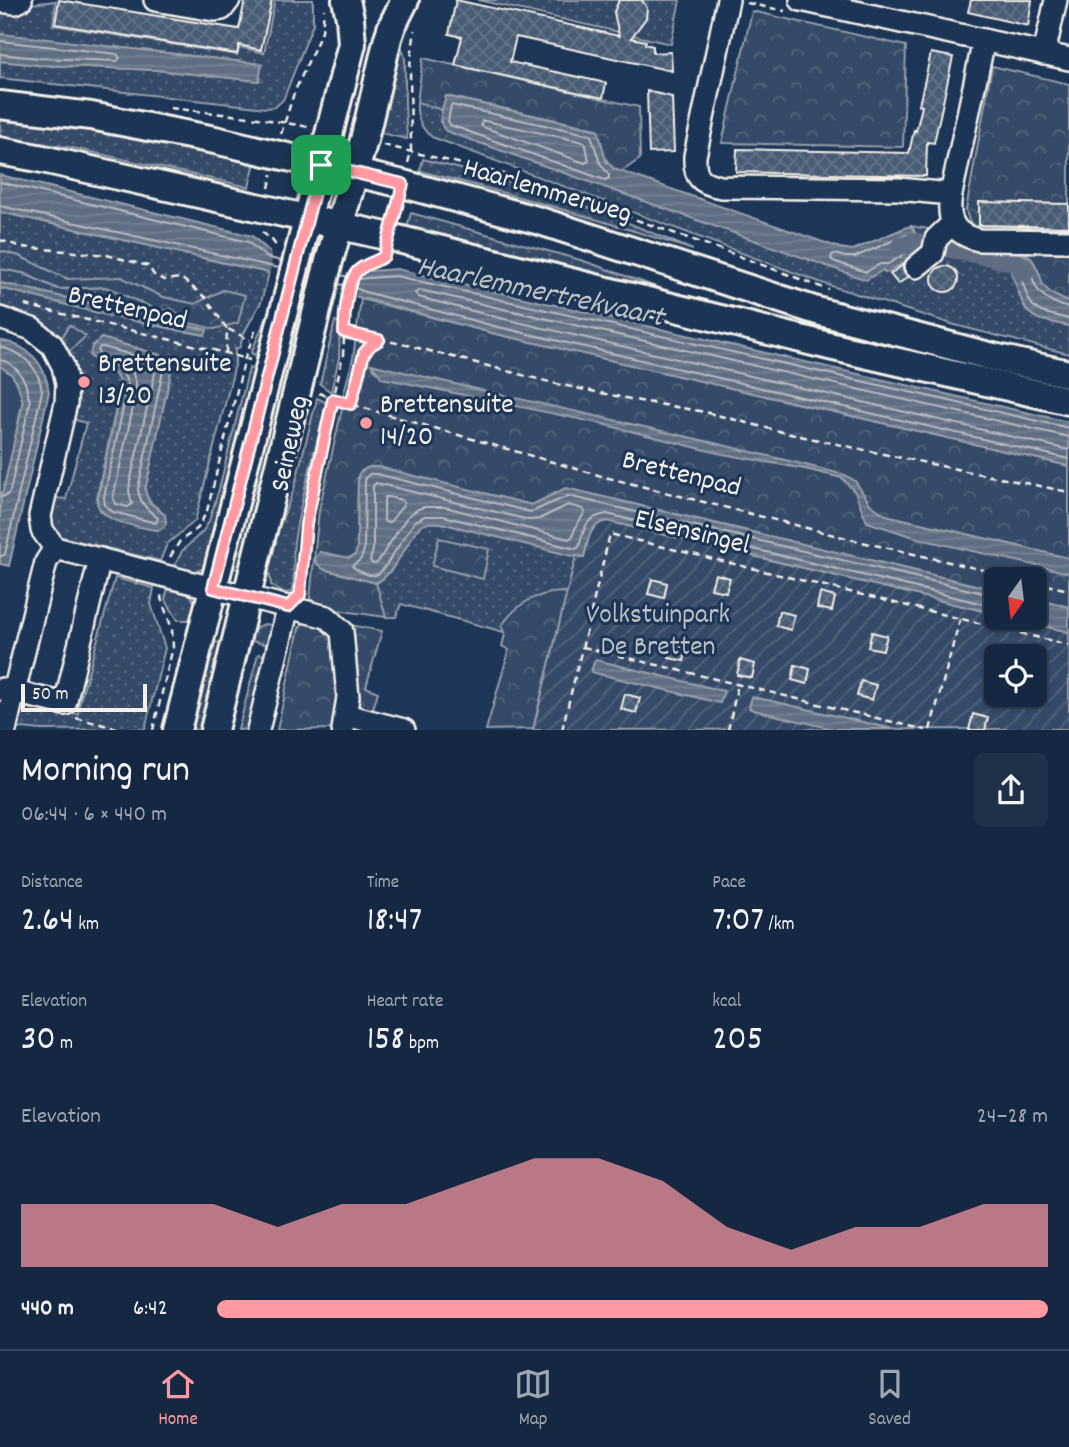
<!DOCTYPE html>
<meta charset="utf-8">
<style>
body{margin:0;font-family:Dekko,sans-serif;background:#1f3048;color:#f1f3f6;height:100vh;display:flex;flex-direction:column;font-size:26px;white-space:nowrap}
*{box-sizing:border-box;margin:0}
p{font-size:23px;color:#9ea6b1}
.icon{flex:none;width:38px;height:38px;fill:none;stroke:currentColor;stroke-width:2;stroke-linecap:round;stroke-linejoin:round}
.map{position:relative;height:730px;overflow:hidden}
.sheet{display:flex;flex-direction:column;background:#162841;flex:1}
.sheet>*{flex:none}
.needle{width:46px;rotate:194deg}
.tools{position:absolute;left:984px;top:567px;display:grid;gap:14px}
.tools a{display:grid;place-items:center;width:63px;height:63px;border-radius:10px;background:#162841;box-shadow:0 2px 5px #0004,0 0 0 2px #35445a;font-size:35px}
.scale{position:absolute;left:21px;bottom:18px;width:126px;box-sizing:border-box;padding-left:7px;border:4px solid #f4f1e8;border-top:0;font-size:19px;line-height:24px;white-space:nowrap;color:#f4f1e8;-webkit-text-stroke:5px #1d3557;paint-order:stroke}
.pin{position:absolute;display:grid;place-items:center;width:60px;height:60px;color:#fff;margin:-30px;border-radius:14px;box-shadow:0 4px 10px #0006}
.round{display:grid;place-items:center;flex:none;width:74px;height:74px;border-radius:10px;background:#1f3048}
.overview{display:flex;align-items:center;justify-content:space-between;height:119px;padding:0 21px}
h1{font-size:38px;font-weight:600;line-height:52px}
.figures{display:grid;grid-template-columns:repeat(3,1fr);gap:10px;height:119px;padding:7px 21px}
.figures div{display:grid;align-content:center}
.figures b{font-size:35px;font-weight:600}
.figures small{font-size:19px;font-weight:400}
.figures p{font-size:19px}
.chart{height:196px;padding:14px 21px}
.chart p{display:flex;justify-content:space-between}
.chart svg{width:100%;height:126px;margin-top:7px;fill:#ff9aa2;opacity:.7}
ul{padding:0 21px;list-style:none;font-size:23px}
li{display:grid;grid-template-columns:112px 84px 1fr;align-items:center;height:52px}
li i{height:18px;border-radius:9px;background:#ff9aa2}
.tab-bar{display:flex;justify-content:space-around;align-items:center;height:98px;border-top:2px solid #35445a;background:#162841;font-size:19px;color:#9ea6b1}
.tab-bar a{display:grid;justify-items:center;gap:4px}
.tab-bar .selected{color:#ff9aa2}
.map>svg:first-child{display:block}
.grass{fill:url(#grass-dots);stroke:#949ea8;stroke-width:2;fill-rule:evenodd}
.forest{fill:url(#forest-crowns);stroke:#949ea8;stroke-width:2}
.garden{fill:url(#garden-furrows);stroke:#949ea8;stroke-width:2;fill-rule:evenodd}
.pitch{fill:#354a67;stroke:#949ea8;stroke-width:2}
.water{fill:url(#water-rules);stroke:#9aa2ab;stroke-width:2}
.pier{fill:#1d3557}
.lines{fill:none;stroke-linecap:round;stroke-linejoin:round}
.shore{stroke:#b8bcbf;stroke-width:2}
.canal{stroke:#5e6d82;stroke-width:18}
.building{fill:url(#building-cross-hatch);stroke:#f4f1e8;stroke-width:2}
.minor-casing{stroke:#f4f1e8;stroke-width:26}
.major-casing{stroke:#f4f1e8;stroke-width:32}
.path{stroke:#f4f1e8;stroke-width:2.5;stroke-dasharray:7 5;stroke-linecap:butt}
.minor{stroke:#1d3557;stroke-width:21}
.major{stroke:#1d3557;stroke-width:26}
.route-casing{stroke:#fff;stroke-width:14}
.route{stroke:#ff9aa2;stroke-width:9}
.poi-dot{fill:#ff9aa2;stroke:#1d3557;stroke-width:2.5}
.labels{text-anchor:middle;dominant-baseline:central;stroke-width:6;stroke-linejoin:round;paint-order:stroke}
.street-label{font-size:28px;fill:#f4f1e8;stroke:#1d3557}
.poi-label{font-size:28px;fill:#f4f1e8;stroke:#1d3557;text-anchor:start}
.park-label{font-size:28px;fill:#bbbfc1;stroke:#1d3557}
.water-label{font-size:30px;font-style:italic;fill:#c0c3c4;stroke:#1d3557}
</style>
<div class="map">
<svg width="1069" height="730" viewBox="0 0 1069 730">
<defs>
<pattern id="grass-dots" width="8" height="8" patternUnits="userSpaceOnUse" patternTransform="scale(1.75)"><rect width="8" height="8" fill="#354a67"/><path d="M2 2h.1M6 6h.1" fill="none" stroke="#53657d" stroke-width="1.8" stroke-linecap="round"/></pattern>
<pattern id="forest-crowns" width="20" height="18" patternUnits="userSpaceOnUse" patternTransform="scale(1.75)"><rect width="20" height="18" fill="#354a67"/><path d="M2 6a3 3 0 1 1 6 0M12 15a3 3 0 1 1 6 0" fill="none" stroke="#53657d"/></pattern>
<pattern id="garden-furrows" width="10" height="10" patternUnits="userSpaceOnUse" patternTransform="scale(1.75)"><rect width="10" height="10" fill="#354a67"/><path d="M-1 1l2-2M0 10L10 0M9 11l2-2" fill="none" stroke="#53657d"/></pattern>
<pattern id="water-rules" width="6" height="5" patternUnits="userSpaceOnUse" patternTransform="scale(1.75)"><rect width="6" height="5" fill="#5e6d82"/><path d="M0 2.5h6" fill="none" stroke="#768294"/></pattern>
<pattern id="building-cross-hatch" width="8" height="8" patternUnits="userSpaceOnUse" patternTransform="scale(1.75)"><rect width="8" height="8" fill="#485b74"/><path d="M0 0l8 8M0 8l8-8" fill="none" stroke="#637388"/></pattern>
</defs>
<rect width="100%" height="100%" fill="#1d3557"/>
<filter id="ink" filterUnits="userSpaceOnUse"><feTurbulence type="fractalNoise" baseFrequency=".0143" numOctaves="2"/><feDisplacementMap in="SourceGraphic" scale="14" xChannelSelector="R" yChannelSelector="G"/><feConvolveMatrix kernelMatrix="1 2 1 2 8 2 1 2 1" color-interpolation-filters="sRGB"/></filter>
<g filter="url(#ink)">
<g class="grass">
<path d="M 275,0 L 313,0 L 313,24 L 283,100 L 275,107 L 266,108 L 0,78 L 0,61 L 38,65 L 156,70 L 259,81 L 261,64 L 0,34 L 0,5 L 14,6 L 56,1 L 53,25 L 237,55 L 240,47 L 264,53 Z"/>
<path d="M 478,0 L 680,0 L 671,44 Z"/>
<path d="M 396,29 L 405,58 L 405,105 L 407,139 L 376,132 Z"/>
<path d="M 417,102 L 442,110 L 440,122 L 884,270 L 885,273 L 925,250 L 911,226 L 934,230 L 942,238 L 1011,252 L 1009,255 L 1008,261 L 1010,269 L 1022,301 L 1027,311 L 1038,319 L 1069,326 L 1069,354 L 955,325 L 822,283 L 432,137 C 420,128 416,117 417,102 Z"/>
<path d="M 0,119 L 104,129 L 256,158 L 249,187 L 68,147 L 0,138 Z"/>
<path d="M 423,159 L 510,182 L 602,212 L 693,250 C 603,220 512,194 420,171 Z"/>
<path d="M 0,212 L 269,273 L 261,302 L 244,333 L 240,347 L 235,349 L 235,365 L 195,521 L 167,544 L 160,561 L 58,536 C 45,522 50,514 55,498 L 66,499 L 86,423 L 72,419 L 60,341 L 0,309 L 0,288 C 68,305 136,323 205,335 L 206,330 L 0,283 L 0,269 L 23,273 L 58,289 L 106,287 L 160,311 L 172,309 L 190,323 L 223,291 L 195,304 L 163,297 L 121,278 L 67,279 L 19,256 L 0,251 ZM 101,338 L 160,355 L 170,360 L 171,372 L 145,490 C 148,507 163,507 166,521 L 101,512 L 97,503 L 97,496 L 121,385 L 115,374 L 90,356 Z"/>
<path d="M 411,213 L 584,261 L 673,293 L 406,231 Z"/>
<path d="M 270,308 L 275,310 L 262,359 L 251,353 Z"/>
<path d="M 335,321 L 340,323 L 339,358 L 331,392 L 320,384 Z"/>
<path d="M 249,368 L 259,372 L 205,568 L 187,574 L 172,571 L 182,551 L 203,531 L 209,521 L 219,489 Z"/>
<path d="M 317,398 L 327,403 C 316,449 301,495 294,542 C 292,559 296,575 292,592 L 283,593 L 271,585 L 268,564 L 272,545 L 294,489 Z"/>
<path d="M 258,471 C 256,493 253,555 238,569 L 234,568 L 230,562 L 233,546 Z"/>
<path d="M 426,522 L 441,523 L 576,556 L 567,593 L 561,592 L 502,625 L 504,632 L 401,604 L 396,617 L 386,617 L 376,583 C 400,571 403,537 426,522 Z"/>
<path d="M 115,578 L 154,588 L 151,604 L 165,648 L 145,729 L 41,730 L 22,728 L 19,729 L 0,730 L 0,697 L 78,714 L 79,705 Z"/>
<path d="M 168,589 L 177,589 L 191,595 L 197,608 L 195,620 L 178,620 L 165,599 Z"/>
<path d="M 264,624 L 272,625 L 268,645 L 247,640 L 257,627 Z"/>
<path d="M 211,641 L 224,644 L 204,729 L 189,730 Z"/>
<path d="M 258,654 L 266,655 L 249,729 L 238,730 Z"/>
</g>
<g class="forest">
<path d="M 752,11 L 906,46 L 903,147 L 722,143 Z"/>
<path d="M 423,58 L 639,107 L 640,159 L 621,172 C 602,165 602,147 598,129 L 446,96 L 442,110 L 417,102 Z"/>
<path d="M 992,66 L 1069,84 L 1069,228 L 975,226 C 968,223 968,217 966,210 Z"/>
<path d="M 0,251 L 19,256 L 67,279 L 121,277 L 163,297 L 195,304 L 223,290 L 245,295 L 238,323 L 214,329 L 190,323 L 172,309 L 160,311 L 106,287 L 58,289 L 23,273 L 0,269 Z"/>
<path d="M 1024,252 L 1069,253 L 1069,302 C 1061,299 1050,294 1044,287 C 1035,275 1040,263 1024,252 Z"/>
<path d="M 361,299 L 492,333 L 1069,466 L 1069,607 L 1034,599 L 1034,579 L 996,579 L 996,590 L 566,488 L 532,505 L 379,468 C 370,467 363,467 358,476 L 357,549 L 355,555 L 349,558 L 320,552 L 323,569 L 376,583 L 386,617 L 329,609 L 310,599 L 319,510 L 342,409 L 343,396 L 353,358 Z"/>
<path d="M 69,325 L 86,336 L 67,354 L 60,341 Z"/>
<path d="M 439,538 L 489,549 L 483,579 L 432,566 Z"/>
<path d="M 561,592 L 567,593 L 533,729 L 486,730 L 509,650 L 502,646 L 505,634 L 502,625 C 518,603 534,594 561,592 Z"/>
<path d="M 307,619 L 328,626 L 335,641 L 337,706 L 335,729 L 277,730 L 299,628 Z"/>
<path d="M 345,624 L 382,631 L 366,687 L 378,692 L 372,712 L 360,709 L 356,705 Z"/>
</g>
<path class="garden" d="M 607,521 L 996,614 L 996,618 L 1010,618 L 1069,632 L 1069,729 L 533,730 L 576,556 L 584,557 C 588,542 588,524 607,521 ZM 996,656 L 1034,656 L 1034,695 L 996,695 Z"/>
<path class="pitch" d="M 0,354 L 27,378 L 0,515 Z"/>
<g class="water">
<path d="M 0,34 L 30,37 L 262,64 L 259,81 L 156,70 L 38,65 L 0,61 Z"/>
<path d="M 446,96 L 598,130 L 606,161 L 614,169 L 840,248 L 853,250 L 902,229 L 911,226 L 925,250 L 886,273 L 883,270 L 866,280 L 446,131 C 436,122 443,107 446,96 Z"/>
<path d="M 0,175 L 252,236 L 269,251 L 356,272 L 397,269 L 1069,422 L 1069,466 L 492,333 L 269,273 L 0,212 Z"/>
<path d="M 1011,252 C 1030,253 1033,258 1040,275 C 1041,279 1042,283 1044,286 C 1049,294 1061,299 1069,302 L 1069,326 L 1038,319 L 1027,311 L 1022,301 L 1010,269 L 1008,261 L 1009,255 Z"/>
<path d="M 0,283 L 20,287 L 207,330 L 205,335 L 110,316 L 0,288 Z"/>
<path d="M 101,338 L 160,355 L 170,359 L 171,372 L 145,490 L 149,502 L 165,515 L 166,524 L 160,530 L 154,530 C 134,525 104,524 97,503 L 121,385 L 115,374 L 90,356 L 92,346 Z"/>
<path d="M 0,340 C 29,346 45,362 49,392 L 9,566 L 0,564 L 0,504 L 23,403 L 18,385 L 12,375 L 0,366 Z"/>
<path d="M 371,364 C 528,403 688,434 845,475 L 855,481 L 871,505 L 886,515 L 1069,558 L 1069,573 L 920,539 L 867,522 L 855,492 L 842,478 L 805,469 L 718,453 L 598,423 L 382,378 Z"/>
<path d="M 369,467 L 379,467 L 532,505 L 566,488 L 996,590 L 996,614 L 607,521 C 588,524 588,542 584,557 L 568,555 L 441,523 C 432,522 427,522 419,527 C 407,543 394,574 376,583 L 323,569 L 317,564 L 315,559 L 320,552 L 349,558 L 355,555 L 357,549 L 358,476 L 360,472 Z"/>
<path d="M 1034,599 L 1069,607 L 1069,632 L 1010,618 L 1034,618 Z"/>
<path d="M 596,660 L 724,691 L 720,703 L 591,672 L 594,662 Z"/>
<path d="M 752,697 L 772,701 L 893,729 L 833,729 L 753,710 L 749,708 Z"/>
</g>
<path class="pier" d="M 267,244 L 271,248 L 356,268 L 364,267 L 372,269 L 365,274 L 359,281 L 355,299 L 269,276 L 272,260 L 270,251 Z"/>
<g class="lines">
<g class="shore">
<path d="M 0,41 L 117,54 L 120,58 L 117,61 L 38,58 L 0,54"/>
<path d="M 451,105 L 591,135 L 600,163 L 609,175 L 609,178 L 605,180 L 450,125 L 448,121 Z"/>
<path d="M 482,121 L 485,121 L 584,142 L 586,145 L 589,161 L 585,163 L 483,127 L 481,125 Z"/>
<path d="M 0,182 L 248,242 L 266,257 L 281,261"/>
<path d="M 0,206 L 279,268"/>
<path d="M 906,235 L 909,236 L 914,245 L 913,249 L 888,264 L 880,264 L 866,272 L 833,261 L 831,259 L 832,255 L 834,254 L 846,257 L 855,257 Z"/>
<path d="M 341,275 L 355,279 L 396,276 L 1069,428"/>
<path d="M 339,284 L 358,289 L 365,292 L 494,326 L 1069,459"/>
<path d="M 1069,308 C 1059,306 1045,299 1038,290 C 1031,280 1032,268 1021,259 L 1017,260 L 1017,267 L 1028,298 L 1033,306 L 1041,312 L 1069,319"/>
<path d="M 0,347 C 23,352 39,367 42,391 L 5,554 L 0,557"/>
<path d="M 100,347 L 103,347 L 158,362 L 164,366 L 138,489 C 140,504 147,509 158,518 L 156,523 L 113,512 L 105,505 L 104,497 L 128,385 C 123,368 112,363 99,354 L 98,350 Z"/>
<path d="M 0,360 L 8,362 L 18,371 L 25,382 L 30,402 L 10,491 L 6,496 L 0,497"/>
<path d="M 135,364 L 153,369 L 155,373 L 130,482 L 129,491 L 132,504 L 128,507 L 116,504 L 113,498 L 136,394 L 136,383 L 131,368 L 132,365 Z"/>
<path d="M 1069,437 L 420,290 L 415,293 L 418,297 L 496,317 L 1069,450"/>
<path d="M 376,483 L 529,520 L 539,519 L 568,505 L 583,509 L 585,512 L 576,526 L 572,537 L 569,539 L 445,507 L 424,507 L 418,509 L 407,517 L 377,563 L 373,564 L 370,561 L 373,550 L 373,486 Z"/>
<path d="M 388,497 L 402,500 L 404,504 L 390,522 L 387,523 L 384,521 L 384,500 L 385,497 Z"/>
<path d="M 996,596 L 568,496 L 531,512 L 377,474 L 370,474 L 365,478 L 364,550 L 361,559 L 352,566 C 356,570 369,577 376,575 C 378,575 382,570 384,568 L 415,521 L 425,516 L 443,516 L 576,549 L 579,547 C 584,528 585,517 607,514 L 996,607"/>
</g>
<path class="canal" d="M 900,246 L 917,242 L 1017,263 L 1025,273"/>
</g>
<g class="building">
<path d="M 59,0 L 239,29 L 245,0 L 272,0 L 261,50 L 239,45 L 237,54 L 55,24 Z"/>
<path d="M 456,0 L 619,36 L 614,12 L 619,0 L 642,0 L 647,8 L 646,18 L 631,38 L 646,41 L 645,44 L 653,46 L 653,53 L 671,52 L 672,71 L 516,37 L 510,62 L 606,83 L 603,98 L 455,65 L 462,37 L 449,34 Z"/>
<path d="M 971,0 L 1032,0 L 1028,26 L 968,12 Z"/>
<path d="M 931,53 L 953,57 L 934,143 L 927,142 L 926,176 L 736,172 L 737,149 L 909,153 L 914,130 L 916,131 L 922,106 L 919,105 Z"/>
<path d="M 647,91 L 672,97 L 674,152 L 649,153 Z"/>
<path d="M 979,202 L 1069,204 L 1069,227 L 979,225 Z"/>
<path d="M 903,265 L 903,270 L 908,277 L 898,284 L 890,274 Z"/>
<circle cx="945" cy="279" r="13"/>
<path d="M 715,574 L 730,578 L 726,592 L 711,589 Z"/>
<path d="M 652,579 L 667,583 L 664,598 L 648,594 Z"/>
<path d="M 820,593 L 835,597 L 832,611 L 817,608 Z"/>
<path d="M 779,611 L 794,615 L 791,630 L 776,626 Z"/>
<path d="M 872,632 L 887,636 L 883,650 L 868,647 Z"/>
<path d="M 672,645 L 687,648 L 684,661 L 669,658 Z"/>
<path d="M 740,660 L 755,664 L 752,678 L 737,675 Z"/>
<path d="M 795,665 L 810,669 L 807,684 L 792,680 Z"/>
<path d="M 861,681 L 876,685 L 872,700 L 857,696 Z"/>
<path d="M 625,694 L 640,698 L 636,713 L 621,709 Z"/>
<path d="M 973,714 L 988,718 L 985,730 L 969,730 Z"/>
</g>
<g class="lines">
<defs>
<g id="minor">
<path d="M 155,0 L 214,10 L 222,9 L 229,0"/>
<path d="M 728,0 L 695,156 C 694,177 700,183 721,187 L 898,189 L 951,194 C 947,219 952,234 979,240 L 1069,241"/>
<path d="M 801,0 L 1069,59"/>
<path d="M 0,1 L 15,3 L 21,0"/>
<path d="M 1044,54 L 1056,0"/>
<path d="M 951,194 L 984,40"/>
<path d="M 916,267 L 933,253 L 936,239 L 953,223"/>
<path d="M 0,318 L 32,329 L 52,345 L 63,366 L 67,384 L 66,403 L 40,516 L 42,530 L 55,548 L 327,617 L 342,631 L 348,697 L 343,730"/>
<path d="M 2,689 L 14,692 L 46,562 L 55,548"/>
<path d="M 346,715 L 404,730"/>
<path d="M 5,730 L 14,692 L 65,704 L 100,559"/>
<path d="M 258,730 L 288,607"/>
</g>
<g id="major">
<path d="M 0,105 L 91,116 L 215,140 L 403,184 L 540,221 L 817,311 L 989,356 L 1069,374"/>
<path d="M 0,151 L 38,158 L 390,237 L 829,346 L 1069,401"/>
<path d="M 177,730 L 352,44 L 350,18 L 346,0"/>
<path d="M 214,730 L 329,261 L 364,140 L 388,38 L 392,26 L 405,0"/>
</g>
</defs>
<use href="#minor" class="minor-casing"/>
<use href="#major" class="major-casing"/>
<g class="path">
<path d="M 747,3 L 785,11"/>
<path d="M 170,108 L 258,118 L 309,127"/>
<path d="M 281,134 L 294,93 L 322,31 L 324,9"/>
<path d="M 383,145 L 512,176 L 736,255 L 829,290"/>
<path d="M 408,163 L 411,151 L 410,65 L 415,30"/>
<path d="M 269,188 L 272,174"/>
<path d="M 394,217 L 398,203"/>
<path d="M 262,232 L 272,240 L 277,247"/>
<path d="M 0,240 L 22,247 L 107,255 L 148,266 L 154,275 L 164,280 L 181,278 L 206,298 L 227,329 L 226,353"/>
<path d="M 25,305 L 226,353 L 250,360"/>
<path d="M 228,329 L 250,340"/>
<path d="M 344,332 L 407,345 L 557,384 L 640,401 L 705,412 L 786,433 L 902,458 L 1069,492"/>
<path d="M 319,393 L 333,399 L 605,477 L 862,542 L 1023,579"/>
<path d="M 351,404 L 364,353 L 371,345 L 379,339"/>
<path d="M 170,557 L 180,541 L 198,528 L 207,511 L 245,358 L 256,329"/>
<path d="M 1034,582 L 1069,590"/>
<path d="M 301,592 L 306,524 L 343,355 L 346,305 L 353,276 L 356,272 L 383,257"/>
<path d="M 583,647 L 926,730"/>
<path d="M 76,718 L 124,730"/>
<path d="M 153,730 L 173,647 L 172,629 L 161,598 L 162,594"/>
<path d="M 562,730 L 610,534 L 1069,645"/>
<path d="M 728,730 L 738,684"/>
<path d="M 930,730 L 960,619"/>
</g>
<use href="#minor" class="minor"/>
<use href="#major" class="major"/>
</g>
</g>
<g class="lines" filter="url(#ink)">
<defs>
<path id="route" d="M 321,165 L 403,184 L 384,256 C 377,262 367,263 360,269 C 347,277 344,317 344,332 L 379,340 L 371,345 L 364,353 L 351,404 L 333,399 L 306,524 L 300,595 L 288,607 L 213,588 Z"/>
</defs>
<use href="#route" class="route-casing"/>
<use href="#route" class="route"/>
</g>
<g class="poi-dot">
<circle cx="84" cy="382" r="7"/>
<circle cx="366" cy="423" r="7"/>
</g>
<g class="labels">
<g class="street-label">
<text transform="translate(547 193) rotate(16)">Haarlemmerweg</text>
<text transform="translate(127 310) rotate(13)">Brettenpad</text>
<text transform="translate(292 444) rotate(-78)">Seineweg</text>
<text transform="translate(681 476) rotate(14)">Brettenpad</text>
<text transform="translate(692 534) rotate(14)">Elsensingel</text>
</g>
<g class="poi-label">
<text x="98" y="366">Brettensuite<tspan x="98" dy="32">13/20</tspan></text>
<text x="380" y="407">Brettensuite<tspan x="380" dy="32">14/20</tspan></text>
</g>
<g class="park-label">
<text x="658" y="617">Volkstuinpark<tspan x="658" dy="32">De Bretten</tspan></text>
</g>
<g class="water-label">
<text transform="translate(540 294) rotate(12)">Haarlemmertrekvaart</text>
</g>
</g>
</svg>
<div class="tools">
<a><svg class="needle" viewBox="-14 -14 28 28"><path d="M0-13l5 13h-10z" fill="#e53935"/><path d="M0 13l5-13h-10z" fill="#9ea6b1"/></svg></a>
<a><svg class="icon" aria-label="locate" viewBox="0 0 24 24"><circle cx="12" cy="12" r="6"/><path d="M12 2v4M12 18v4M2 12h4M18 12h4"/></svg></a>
</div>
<div class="scale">50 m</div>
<div class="pin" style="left:321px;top:165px;background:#1e9e55"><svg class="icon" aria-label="arrive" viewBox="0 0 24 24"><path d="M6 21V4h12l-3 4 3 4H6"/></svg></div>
</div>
<section class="sheet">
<div class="overview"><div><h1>Morning run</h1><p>06:44 · 6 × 440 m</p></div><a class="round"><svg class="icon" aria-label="share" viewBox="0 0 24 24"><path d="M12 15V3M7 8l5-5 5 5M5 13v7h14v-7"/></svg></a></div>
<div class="figures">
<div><p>Distance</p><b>2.64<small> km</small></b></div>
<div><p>Time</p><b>18:47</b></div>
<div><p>Pace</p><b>7:07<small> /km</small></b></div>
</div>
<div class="figures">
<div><p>Elevation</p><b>30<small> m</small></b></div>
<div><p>Heart rate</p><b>158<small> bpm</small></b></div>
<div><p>kcal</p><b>205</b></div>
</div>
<div class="chart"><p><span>Elevation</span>24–28 m</p>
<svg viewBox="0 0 160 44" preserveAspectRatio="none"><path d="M0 44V22L10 22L20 22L30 22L40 30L50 22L60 22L70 14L80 6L90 6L100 14L110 30L120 38L130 30L140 30L150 22L160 22V44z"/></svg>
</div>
<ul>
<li><b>440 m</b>6:42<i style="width:100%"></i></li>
</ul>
</section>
<nav class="tab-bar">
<a class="selected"><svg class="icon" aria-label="home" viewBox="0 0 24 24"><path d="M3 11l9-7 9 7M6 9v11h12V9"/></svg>Home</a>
<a><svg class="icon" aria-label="map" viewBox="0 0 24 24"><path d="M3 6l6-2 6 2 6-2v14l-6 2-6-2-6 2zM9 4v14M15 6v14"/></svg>Map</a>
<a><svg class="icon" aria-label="saved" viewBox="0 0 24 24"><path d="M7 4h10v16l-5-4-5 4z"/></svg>Saved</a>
</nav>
